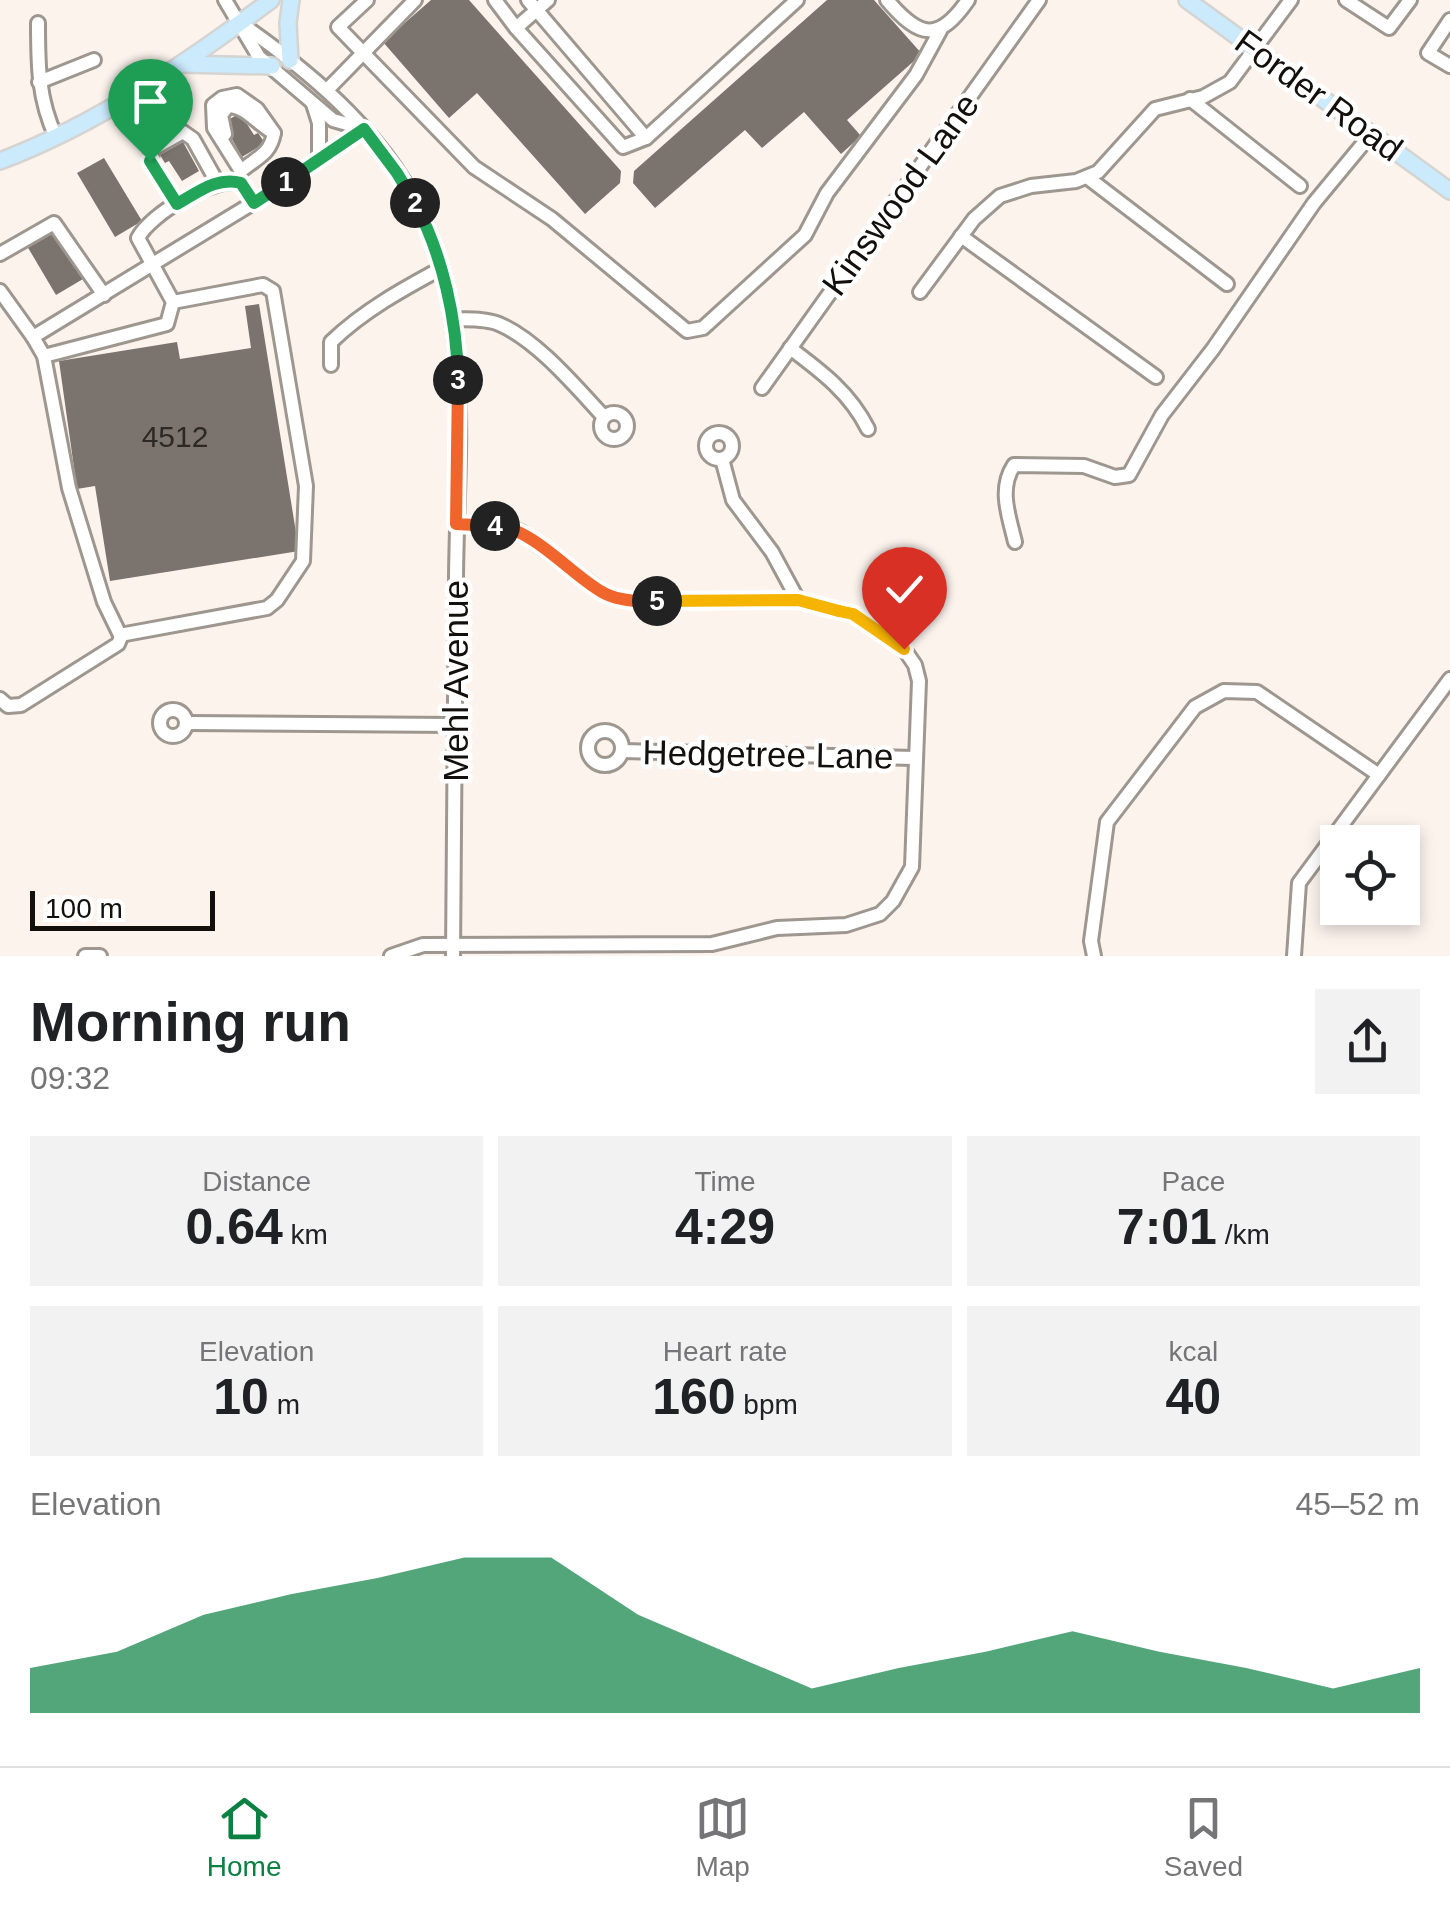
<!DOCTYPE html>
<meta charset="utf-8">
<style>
body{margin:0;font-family:Helvetica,sans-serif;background:#f2f2f2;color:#202124;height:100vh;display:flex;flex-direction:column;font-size:38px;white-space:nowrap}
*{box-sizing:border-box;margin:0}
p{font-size:32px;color:#757577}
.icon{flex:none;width:55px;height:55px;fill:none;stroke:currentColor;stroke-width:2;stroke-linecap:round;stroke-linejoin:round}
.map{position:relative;height:956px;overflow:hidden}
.sheet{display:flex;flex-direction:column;background:#fff;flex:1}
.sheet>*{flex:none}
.tools{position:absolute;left:1320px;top:825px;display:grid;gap:20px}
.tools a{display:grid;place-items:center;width:100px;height:100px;border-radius:0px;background:#fff;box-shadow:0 5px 15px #0003;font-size:50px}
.scale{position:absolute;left:30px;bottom:25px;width:185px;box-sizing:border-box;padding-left:10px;border:5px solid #120f0d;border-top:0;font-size:28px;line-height:35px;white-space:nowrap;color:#120f0d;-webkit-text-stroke:8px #fff;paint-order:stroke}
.pin{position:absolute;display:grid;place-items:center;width:85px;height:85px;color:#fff;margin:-102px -42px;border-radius:50% 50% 50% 0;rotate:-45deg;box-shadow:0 0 10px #0007}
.pin .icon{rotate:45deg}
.km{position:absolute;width:50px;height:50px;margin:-25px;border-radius:50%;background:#222;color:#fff;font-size:28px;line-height:50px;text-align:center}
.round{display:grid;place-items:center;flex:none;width:105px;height:105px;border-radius:0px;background:#f2f2f2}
.overview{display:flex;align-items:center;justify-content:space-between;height:170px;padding:0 30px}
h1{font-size:55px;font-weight:700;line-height:75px}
.metrics{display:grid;grid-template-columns:repeat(3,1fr);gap:15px;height:170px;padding:10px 30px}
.metrics div{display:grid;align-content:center;border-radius:0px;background:#f2f2f2;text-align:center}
.metrics b{font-size:50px;font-weight:700}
.metrics small{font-size:28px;font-weight:400}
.metrics p{font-size:28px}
.chart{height:280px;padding:20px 30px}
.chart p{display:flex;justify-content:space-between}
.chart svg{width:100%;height:180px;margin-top:10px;fill:#0b8043;opacity:.7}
.tab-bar{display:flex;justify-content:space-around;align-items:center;height:140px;border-top:2px solid #e0e0e0;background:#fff;font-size:28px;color:#757577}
.tab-bar a{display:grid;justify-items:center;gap:5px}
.tab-bar .selected{color:#0b8043}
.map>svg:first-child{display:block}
.building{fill:#7b746e}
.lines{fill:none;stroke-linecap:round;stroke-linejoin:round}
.minor-casing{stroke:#9e9790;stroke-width:18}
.major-casing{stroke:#d4d4d3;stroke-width:20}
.minor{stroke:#fff;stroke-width:12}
.major{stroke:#cbeafc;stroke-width:15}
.split-1-casing{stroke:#fff;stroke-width:20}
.split-2-casing{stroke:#fff;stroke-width:20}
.split-3-casing{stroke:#fff;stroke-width:20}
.split-4-casing{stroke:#fff;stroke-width:20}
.split-5-casing{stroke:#fff;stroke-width:20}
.split-6-casing{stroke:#fff;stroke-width:20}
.split-7-casing{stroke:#fff;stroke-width:20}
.split-1{stroke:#22a559;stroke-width:12}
.split-2{stroke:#22a559;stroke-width:12}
.split-3{stroke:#22a559;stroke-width:12}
.split-4{stroke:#f0652b;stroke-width:12}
.split-5{stroke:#f0652b;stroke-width:12}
.split-6{stroke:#f5b400;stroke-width:12}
.split-7{stroke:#f5b400;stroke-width:12}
.labels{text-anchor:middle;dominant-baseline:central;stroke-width:9;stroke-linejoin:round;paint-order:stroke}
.number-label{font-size:30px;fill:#2c2825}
.street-label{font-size:35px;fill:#120f0d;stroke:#fff}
</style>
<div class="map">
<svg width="1450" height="956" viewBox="0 0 1450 956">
<rect width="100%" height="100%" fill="#fbf3ec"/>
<g class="building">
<path d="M 431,0 L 469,0 L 621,171 L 620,183 L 585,214 L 477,93 L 449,118 L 383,42 Z"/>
<path d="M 827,0 L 874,0 L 922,54 L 847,120 L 861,136 L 841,154 L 804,112 L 762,148 L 745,130 L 655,208 L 633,183 L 634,171 Z"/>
<path d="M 240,113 L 254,135 L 258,133 L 265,143 L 242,157 L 223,123 Z"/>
<path d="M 183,142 L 199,171 L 182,181 L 169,161 L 165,163 L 160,155 Z"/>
<path d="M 104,158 L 142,221 L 115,237 L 77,173 Z"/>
<path d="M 53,231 L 83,279 L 56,295 L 27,246 Z"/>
<path d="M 259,304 L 299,551 L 110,581 L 95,486 L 77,489 L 59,361 L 177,342 L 180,359 L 251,348 L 245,306 Z"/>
</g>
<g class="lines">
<defs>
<g id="minor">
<path d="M 225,0 L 259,57 L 333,120 L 361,128"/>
<path d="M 367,0 L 338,27 L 474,167 L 552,219 L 687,331 L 703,328 L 805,235 L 827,193 L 916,75 L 940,31"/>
<path d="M 495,0 L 516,28"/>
<path d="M 528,0 L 646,138"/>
<path d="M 548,0 L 516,28 L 623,147 L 646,138 L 797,0"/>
<path d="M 887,0 C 920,39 939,42 968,0"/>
<path d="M 1346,0 L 1389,28 L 1410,0"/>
<path d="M 1450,20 L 1428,53 L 1450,66"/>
<path d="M 38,23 C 38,64 38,99 56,137"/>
<path d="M 240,23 C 315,75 392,140 427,226 C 472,337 457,461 456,578 C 454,704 455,830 453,956"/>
<path d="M 39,82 L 94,60"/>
<path d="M 327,90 L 415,0"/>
<path d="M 237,95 L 257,109 L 274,133 C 270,155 257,157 241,171 L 214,128 L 213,105 L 222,98 Z"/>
<path d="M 1190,99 L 1300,186"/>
<path d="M 313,104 L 319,123 L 319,160"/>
<path d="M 225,134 L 221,115 L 228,106 C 246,106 258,125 274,133"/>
<path d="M 1087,177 L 1227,284"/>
<path d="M 177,204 L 150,161 L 153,149 L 183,132 L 193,139 L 217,182"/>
<path d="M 961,236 L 1156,377"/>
<path d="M 0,254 L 54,223 L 104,295"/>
<path d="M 0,291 L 33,337 L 253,203 L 364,129"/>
<path d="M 920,292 L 974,219 L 1000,196 L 1031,186 L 1076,181 L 1098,172 L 1155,109 L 1203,97 L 1230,82 L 1291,0"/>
<path d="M 452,319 C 466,320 485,318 499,324 C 537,340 576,387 604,417"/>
<path d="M 790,348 C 822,372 850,393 868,429"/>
<path d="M 44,356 L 167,324 L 173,302 L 138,238 C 150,214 214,176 241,183 L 253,203"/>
<path d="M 331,365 L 331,342 C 363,311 403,289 442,268"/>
<path d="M 762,388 L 1039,0"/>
<circle cx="614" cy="426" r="13"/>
<circle cx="719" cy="446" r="13"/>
<path d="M 722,459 L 733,500 L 772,552 L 798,600"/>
<path d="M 1015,542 C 1009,516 998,489 1014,465 L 1084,466 L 1115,477 L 1129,475 L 1162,415 L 1213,349 L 1314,203 L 1372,133"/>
<path d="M 120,635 L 267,608 L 277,600 L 303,561 L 306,486 L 273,291 L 263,285 L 173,302"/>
<path d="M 0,699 L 8,706 L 21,705 L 118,644 L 121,637 L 104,602 L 69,488 L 44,356 L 33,337"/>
<circle cx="173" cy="723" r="13"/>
<path d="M 186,723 L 454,725"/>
<circle cx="605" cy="748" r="17"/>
<path d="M 622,751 L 914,758"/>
<path d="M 85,956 L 100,956"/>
<path d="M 391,956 L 423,945 L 712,944 L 777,928 L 846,925 L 880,914 L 893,901 L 912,867 L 919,681 L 915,665 L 904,649 L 853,614 L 798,600 L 626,600 L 605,594 L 521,532 L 507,526 L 456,524"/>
<path d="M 1094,956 L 1091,941 L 1107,822 L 1195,707 L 1224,691 L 1257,692 L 1379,775"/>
<path d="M 1294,956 L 1299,883 L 1450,679"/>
</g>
<g id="major">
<path d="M 1187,0 L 1450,191"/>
<path d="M 290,60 L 288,23 L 291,0"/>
<path d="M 181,64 L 272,66"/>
<path d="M 0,161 C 98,124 188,62 271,0"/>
</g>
</defs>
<use href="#minor" class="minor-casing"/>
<use href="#major" class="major-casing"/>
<use href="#minor" class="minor"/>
<use href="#major" class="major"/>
</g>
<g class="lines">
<defs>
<path id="split-1" d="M 150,161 L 177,204 C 197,193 217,176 241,183 L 254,203 L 286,182"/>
<path id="split-2" d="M 286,182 L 364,129 L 397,173 L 415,203"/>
<path id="split-3" d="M 415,203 C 443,256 457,320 458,380"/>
<path id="split-4" d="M 458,380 L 456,524 L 495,526"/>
<path id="split-5" d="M 495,526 C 533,528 569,573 602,592 C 618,601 638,602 657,601"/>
<path id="split-6" d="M 657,601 L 798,600 L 839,611"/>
<path id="split-7" d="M 839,611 L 853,614 L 904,649"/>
</defs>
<use href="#split-1" class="split-1-casing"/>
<use href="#split-2" class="split-2-casing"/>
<use href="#split-3" class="split-3-casing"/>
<use href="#split-4" class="split-4-casing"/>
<use href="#split-5" class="split-5-casing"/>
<use href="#split-6" class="split-6-casing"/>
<use href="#split-7" class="split-7-casing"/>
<use href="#split-1" class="split-1"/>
<use href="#split-2" class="split-2"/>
<use href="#split-3" class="split-3"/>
<use href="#split-4" class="split-4"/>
<use href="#split-5" class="split-5"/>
<use href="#split-6" class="split-6"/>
<use href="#split-7" class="split-7"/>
</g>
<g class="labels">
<g class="number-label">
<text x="175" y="436">4512</text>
</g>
<g class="street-label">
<text transform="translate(1319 95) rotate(36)">Forder Road</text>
<text transform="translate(900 194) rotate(-54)">Kinswood Lane</text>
<text transform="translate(455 681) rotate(-90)">Mehl Avenue</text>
<text transform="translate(768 754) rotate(1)">Hedgetree Lane</text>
</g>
</g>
</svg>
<div class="tools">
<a><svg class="icon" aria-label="locate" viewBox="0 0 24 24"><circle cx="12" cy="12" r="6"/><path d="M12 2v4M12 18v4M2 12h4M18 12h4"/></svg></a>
</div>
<div class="scale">100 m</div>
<div class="pin" style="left:150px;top:161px;background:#1e9e55"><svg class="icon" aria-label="arrive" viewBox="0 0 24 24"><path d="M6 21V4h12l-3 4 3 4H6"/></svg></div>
<div class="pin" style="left:904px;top:649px;background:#d93025"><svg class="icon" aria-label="check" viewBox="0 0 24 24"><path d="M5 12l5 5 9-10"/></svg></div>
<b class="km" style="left:286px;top:182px">1</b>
<b class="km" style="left:415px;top:203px">2</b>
<b class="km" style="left:458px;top:380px">3</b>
<b class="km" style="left:495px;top:526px">4</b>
<b class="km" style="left:657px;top:601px">5</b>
</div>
<section class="sheet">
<div class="overview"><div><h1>Morning run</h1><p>09:32</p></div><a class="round"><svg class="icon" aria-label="share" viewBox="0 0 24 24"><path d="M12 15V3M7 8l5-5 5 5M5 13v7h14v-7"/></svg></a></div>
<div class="metrics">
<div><p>Distance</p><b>0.64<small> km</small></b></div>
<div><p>Time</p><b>4:29</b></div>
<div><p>Pace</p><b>7:01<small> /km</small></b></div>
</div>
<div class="metrics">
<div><p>Elevation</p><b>10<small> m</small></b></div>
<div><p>Heart rate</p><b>160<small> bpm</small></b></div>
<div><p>kcal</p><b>40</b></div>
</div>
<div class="chart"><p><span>Elevation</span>45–52 m</p>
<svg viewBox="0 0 160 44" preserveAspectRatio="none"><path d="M0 44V33L10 29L20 20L30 15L40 11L50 6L60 6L70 20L80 29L90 38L100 33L110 29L120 24L130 29L140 33L150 38L160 33V44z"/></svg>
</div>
</section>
<nav class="tab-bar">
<a class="selected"><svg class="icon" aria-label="home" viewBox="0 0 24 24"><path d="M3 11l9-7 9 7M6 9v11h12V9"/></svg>Home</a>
<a><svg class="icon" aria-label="map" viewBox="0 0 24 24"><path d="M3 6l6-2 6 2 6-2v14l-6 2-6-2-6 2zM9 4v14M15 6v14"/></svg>Map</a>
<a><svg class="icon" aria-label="saved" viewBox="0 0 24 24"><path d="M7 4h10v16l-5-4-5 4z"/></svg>Saved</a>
</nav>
